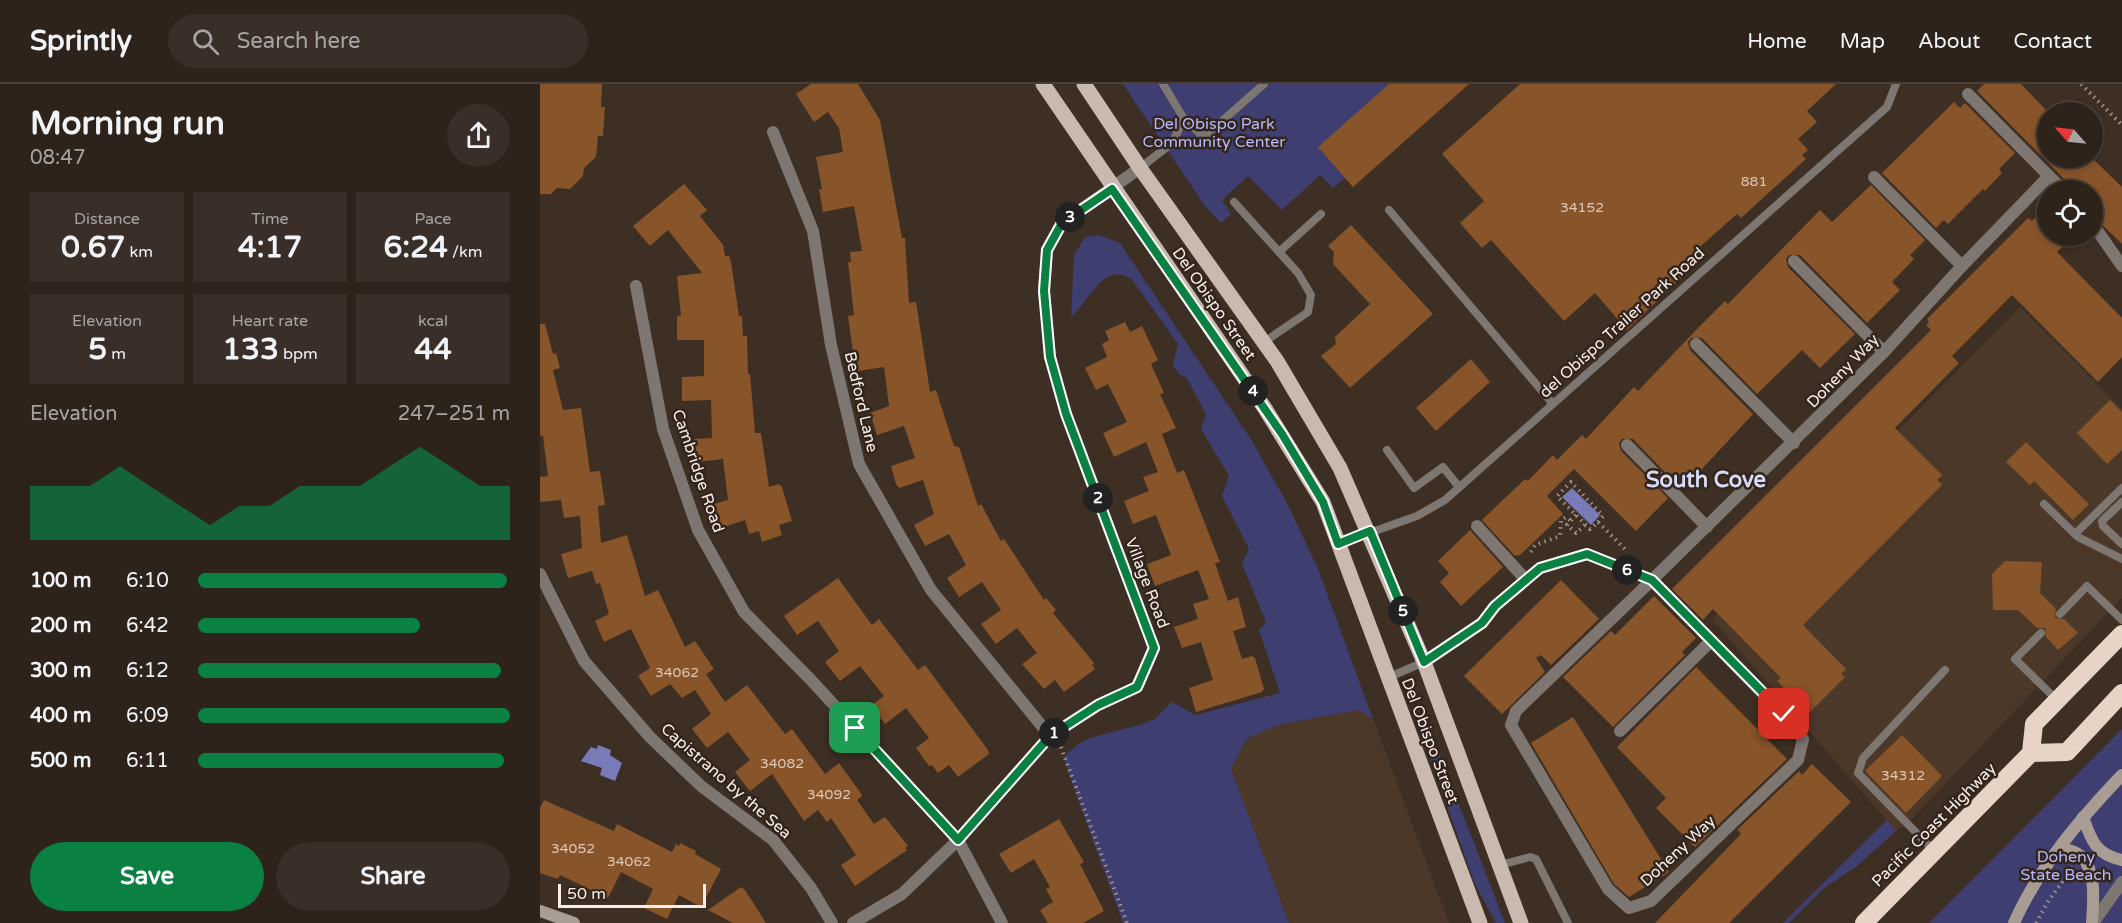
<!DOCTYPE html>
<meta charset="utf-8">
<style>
body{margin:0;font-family:"Varela Round",sans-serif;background:#3a2f28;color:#f1f3f6;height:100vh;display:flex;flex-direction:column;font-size:22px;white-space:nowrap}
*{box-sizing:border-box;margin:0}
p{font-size:20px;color:#a7a4a3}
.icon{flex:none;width:33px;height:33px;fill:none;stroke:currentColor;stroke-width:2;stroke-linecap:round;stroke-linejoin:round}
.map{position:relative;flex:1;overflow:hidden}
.sheet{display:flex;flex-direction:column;background:#2e231b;width:540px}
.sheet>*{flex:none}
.needle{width:39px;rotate:297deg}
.tools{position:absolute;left:1497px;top:18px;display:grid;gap:12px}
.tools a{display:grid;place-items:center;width:66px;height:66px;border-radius:50%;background:#2e231b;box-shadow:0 3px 9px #0003,0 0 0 2px #49403a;font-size:30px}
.scale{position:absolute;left:18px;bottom:15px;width:148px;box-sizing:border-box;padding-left:6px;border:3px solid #f8eee7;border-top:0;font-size:16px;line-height:21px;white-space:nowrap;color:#f8eee7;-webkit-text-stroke:4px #33251b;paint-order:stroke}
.pin{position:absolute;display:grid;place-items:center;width:51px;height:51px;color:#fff;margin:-26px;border-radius:12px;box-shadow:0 3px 9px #0006}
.km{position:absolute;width:30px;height:30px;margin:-15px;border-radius:50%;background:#222;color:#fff;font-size:16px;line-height:30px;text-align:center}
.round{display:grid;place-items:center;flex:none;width:63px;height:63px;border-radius:32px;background:#3a2f28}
.headline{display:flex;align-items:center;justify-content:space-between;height:102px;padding:0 30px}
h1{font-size:33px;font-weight:700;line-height:45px}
.metrics{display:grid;grid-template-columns:repeat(3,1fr);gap:9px;height:102px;padding:6px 30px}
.metrics div{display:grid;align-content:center;border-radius:0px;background:#3a2f28;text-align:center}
.metrics b{font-size:30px;font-weight:700}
.metrics small{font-size:16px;font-weight:400}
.metrics p{font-size:16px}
.chart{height:168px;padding:12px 30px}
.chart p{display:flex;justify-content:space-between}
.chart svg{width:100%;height:108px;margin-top:6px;fill:#0b8043;opacity:.7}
.primary-button{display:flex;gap:12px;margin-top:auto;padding:12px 30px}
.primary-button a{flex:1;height:69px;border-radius:36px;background:#0b8043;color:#fff;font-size:24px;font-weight:700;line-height:69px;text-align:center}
.primary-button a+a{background:#3a2f28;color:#f1f3f6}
ul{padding:0 30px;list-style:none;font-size:20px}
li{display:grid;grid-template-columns:96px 72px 1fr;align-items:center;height:45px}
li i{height:15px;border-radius:8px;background:#0b8043}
header{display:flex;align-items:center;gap:36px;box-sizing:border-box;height:84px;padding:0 30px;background:#2e231b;border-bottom:2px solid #49403a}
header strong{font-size:28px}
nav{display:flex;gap:33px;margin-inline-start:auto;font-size:21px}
.search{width:420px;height:54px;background:#3a2f28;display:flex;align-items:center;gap:15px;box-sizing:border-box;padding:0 21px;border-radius:33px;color:#a7a4a3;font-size:22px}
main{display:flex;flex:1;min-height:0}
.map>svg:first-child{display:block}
.built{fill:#4c3829}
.green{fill:#3e3e71}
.water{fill:#787bb7}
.building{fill:#885429}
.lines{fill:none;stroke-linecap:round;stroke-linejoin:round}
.path{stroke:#a1958c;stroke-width:4;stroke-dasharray:1.5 4.5;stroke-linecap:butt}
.lane{stroke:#7e7671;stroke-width:8}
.street{stroke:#7e7671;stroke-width:12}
.secondary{stroke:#a89c93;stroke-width:12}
.primary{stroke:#c9b9ae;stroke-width:15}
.highway{stroke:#e7d4c6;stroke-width:18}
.route-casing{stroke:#fff;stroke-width:12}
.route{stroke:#0b8043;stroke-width:8}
.labels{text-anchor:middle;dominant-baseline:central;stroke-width:5;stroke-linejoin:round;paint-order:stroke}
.number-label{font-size:14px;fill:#dcc8b8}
.park-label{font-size:16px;fill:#b5b9fd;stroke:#33251b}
.street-label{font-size:16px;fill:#f8eee7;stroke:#33251b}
.district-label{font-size:22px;font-weight:bold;fill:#d8dbf8;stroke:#33251b}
</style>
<header>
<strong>Sprintly</strong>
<div class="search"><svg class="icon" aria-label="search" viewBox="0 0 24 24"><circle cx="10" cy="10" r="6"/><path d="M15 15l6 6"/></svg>Search here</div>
<nav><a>Home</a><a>Map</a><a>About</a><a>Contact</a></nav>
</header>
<main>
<section class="sheet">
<div class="headline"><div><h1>Morning run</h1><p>08:47</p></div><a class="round"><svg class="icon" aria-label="share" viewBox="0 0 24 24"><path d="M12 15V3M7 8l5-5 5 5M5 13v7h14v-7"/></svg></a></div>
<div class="metrics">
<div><p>Distance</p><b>0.67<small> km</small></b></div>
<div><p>Time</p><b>4:17</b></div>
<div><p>Pace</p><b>6:24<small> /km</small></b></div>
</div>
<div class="metrics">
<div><p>Elevation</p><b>5<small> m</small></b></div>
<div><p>Heart rate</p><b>133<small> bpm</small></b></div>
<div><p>kcal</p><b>44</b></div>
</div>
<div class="chart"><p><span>Elevation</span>247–251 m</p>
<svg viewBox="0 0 160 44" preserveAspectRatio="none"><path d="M0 44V22L10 22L20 22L30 14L40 22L50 30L60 38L70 30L80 30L90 22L100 22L110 22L120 14L130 6L140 14L150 22L160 22V44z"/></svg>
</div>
<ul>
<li><b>100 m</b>6:10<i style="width:99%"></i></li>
<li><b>200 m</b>6:42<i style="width:71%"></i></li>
<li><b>300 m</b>6:12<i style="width:97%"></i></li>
<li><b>400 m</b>6:09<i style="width:100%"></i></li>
<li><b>500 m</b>6:11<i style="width:98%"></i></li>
</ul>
<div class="primary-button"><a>Save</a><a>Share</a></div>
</section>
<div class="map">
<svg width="1582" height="839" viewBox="0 0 1582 839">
<rect width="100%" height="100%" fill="#3e2f24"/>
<g class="built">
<path d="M 1480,223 L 1582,325 L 1582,514 L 1367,740 L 1356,747 L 1172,535 Z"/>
<path d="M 818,626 L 833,635 L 909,839 L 749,839 L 691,685 L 706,655 L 738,641 Z"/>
</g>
<g class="green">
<path d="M 583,0 L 849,0 L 805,94 L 793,104 L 780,91 L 742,126 L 708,92 L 682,116 L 691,130 L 681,139 L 665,122 Z"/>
<path d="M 559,151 L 580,159 L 712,357 L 748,421 L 778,485 L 833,635 L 818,626 L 738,641 L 706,655 L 691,685 L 749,839 L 583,839 L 523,673 L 540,659 L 550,654 L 603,640 L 615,635 L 632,618 L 655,631 L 740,609 L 719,546 L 726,538 L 702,480 L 709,465 L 682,412 L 689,392 L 661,345 L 666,331 L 647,294 L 639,290 L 633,281 L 638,260 L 593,197 C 566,173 547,220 531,233 L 534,171 L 545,153 Z"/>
<path d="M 889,643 L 965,839 L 956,839 L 935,800 L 880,646 Z"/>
<path d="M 1582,645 L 1582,839 L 1389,839 Z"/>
<path d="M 1347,736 L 1356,747 L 1317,782 L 1284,804 L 1249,839 L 1243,839 Z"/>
</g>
<g class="water">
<path d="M 1032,404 L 1060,431 L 1051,441 L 1022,413 Z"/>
<path d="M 58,661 L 71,666 L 70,671 L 82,679 L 75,697 L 60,691 L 62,684 L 41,677 L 51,663 L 57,665 Z"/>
</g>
<g class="building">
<path d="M 0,0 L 62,0 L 61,23 L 65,23 L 63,52 L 58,52 L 56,73 L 44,84 L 43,92 L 30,105 L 17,104 L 11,110 L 0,110 Z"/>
<path d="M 271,0 L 318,0 L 340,36 L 362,154 L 365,154 L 369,219 L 376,218 L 390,308 L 396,306 L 414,362 L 419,363 L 438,422 L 441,420 L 461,457 L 464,455 L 504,516 L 506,514 L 516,526 L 513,529 L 554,579 L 552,581 L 555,585 L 524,608 L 515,596 L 504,605 L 482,580 L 497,569 L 477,544 L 456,560 L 441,540 L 461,526 L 442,498 L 419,513 L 407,494 L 426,481 L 409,450 L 385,462 L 374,441 L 394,430 L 383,396 L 359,404 L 356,400 L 351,382 L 375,374 L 364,342 L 337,351 L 330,329 L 349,322 L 344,283 L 318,287 L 315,282 L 308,232 L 314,231 L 308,178 L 311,178 L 310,168 L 322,167 L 314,122 L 283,128 L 279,105 L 282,105 L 276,73 L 303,68 L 299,44 L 288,28 L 274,38 L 256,10 Z"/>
<path d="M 849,0 L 929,0 L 813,103 L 778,63 Z"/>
<path d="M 980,0 L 1296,0 L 1267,27 L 1277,38 L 1258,55 L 1268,66 L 1262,71 L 1266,75 L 1201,134 L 1197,130 L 1135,185 L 1142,193 L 1087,246 L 1055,209 L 1024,237 L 951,156 L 942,164 L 920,139 L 944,117 L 902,70 Z"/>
<path d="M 1444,0 L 1481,0 L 1508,28 L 1508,74 L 1552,74 L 1582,103 L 1582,160 L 1552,131 L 1552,106 L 1531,106 L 1529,100 L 1437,7 Z"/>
<path d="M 1414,18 L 1420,24 L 1425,19 L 1475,69 L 1459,85 L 1462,89 L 1445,107 L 1443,105 L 1408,140 L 1404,136 L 1396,144 L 1342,89 Z"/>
<path d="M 144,100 L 167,126 L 160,132 L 183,161 L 185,172 L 189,172 L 191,178 L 199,232 L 202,232 L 203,252 L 207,252 L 208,290 L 210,290 L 215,349 L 221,349 L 229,403 L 239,400 L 242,403 L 252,437 L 239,441 L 242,451 L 222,458 L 219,447 L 209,450 L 205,436 L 181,444 L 174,420 L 188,416 L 183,375 L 157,378 L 154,355 L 172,354 L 171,316 L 142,317 L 142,293 L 164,292 L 164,256 L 137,256 L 137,232 L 141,232 L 137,192 L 162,189 L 128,146 L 110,162 L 93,142 Z"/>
<path d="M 1331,101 L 1385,156 L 1370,171 L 1374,175 L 1352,198 L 1360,206 L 1327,239 L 1260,171 L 1249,171 L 1246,175 L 1248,183 L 1315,250 L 1280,284 L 1262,266 L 1217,310 L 1162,254 L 1151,254 L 1148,258 L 1150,266 L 1213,330 L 1148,400 L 1145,397 L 1139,403 L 1093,355 L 1082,355 L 1079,359 L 1081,367 L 1128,414 L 1096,447 L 1034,385 L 1007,412 L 1023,430 L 980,471 L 975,472 L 942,436 L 945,433 L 985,395 L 988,397 L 1013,371 L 1017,376 L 1042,351 L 1046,355 L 1094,303 L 1098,307 L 1157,245 L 1185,217 L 1188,220 L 1280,126 L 1292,138 Z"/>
<path d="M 1488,134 L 1492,137 L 1495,134 L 1508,146 L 1508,152 L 1513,152 L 1523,162 L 1517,168 L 1582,234 L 1582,273 L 1558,298 L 1472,211 L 1412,272 L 1419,279 L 1355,344 L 1402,391 L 1397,396 L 1402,401 L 1263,541 L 1306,585 L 1301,590 L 1305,593 L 1269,629 L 1237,597 L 1241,594 L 1173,525 L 1163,536 L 1132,505 L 1391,246 L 1386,241 L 1389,238 L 1387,235 Z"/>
<path d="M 811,141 L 893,230 L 810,304 L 781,272 L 796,260 L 795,253 L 830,220 L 793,180 L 794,168 L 788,162 Z"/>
<path d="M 585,238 L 590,248 L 602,242 L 618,276 L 611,280 L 624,309 L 620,310 L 636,344 L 622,350 L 637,389 L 644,386 L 680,478 L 675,479 L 688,517 L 698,513 L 706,543 L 693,547 L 702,575 L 712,572 L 715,574 L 724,605 L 722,608 L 656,628 L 649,604 L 673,596 L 661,558 L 642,564 L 634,543 L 658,535 L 653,520 L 669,515 L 658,486 L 615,502 L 607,480 L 631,471 L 616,431 L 593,440 L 584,417 L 609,407 L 603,393 L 618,388 L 606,358 L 574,373 L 563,349 L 587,338 L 568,300 L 556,306 L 545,284 L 567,273 L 562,260 L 569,256 L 565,247 Z"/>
<path d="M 0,240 L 5,240 L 13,270 L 16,269 L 20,284 L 13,286 L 23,326 L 41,324 L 50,388 L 60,387 L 65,421 L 58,422 L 61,459 L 87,451 L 105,512 L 118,506 L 145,563 L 155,557 L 174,585 L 166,590 L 185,618 L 207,601 L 245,650 L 252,645 L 285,690 L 299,679 L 320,708 L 322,712 L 317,716 L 334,740 L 345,733 L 368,762 L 365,764 L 367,766 L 315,802 L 301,781 L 316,771 L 291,734 L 287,738 L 278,726 L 264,737 L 232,690 L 210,707 L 195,688 L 210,676 L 188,648 L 167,664 L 152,645 L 171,630 L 155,606 L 142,614 L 130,600 L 111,612 L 98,592 L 110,584 L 91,545 L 64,558 L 55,537 L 69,530 L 60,499 L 56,500 L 52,487 L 28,494 L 21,470 L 42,464 L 40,432 L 24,434 L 21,416 L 0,418 L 0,393 L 8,392 L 3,352 L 0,352 Z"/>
<path d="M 931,275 L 950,298 L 896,347 L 876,324 Z"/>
<path d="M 1570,316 L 1582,328 L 1582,366 L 1567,380 L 1537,349 Z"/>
<path d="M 1486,358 L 1549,420 L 1533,436 L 1494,397 L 1490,401 L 1466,378 Z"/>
<path d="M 930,446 L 963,483 L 921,522 L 900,498 L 909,489 L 898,477 Z"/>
<path d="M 1465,477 L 1502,478 L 1500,509 L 1516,525 L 1515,534 L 1524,535 L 1538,549 L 1518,566 L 1506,553 L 1505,544 L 1497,544 L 1478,526 L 1453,526 L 1452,490 Z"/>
<path d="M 298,494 L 332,541 L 339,535 L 378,586 L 385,581 L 448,666 L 449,670 L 418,693 L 409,681 L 398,689 L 392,681 L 389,682 L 376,664 L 389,654 L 366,624 L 345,640 L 331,622 L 344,612 L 320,582 L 300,597 L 285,578 L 299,567 L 278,537 L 257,551 L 244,532 Z"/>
<path d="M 1021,496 L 1059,535 L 1011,581 L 1001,571 L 996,574 L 1005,588 L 962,630 L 924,592 Z"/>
<path d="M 1114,512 L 1156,554 L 1142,568 L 1145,571 L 1073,643 L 1023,593 L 1071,547 L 1075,551 Z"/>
<path d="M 1156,583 L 1247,675 L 1155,763 L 1116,724 L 1126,714 L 1077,663 Z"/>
<path d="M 1033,633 L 1129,788 L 1089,813 L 1074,800 L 991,659 Z"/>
<path d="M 1362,651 L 1402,692 L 1366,729 L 1325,687 Z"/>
<path d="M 1272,680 L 1311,718 L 1189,839 L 1115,839 L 1201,750 L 1198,746 L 1195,748 L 1259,687 L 1262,691 Z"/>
<path d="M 4,716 L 74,747 L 77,740 L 132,768 L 136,760 L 139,762 L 140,759 L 156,767 L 155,770 L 181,785 L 161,823 L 139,811 L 127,835 L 104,824 L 113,805 L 81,788 L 68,814 L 20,791 L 18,795 L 0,789 L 0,724 Z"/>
<path d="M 519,735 L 544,778 L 540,780 L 564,827 L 543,839 L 508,839 L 500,826 L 513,818 L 506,805 L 510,803 L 494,775 L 471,789 L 459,770 Z"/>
<path d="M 201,803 L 205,806 L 226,839 L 193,839 L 168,826 Z"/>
</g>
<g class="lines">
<g class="path">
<path d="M 1541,0 L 1582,41"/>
<path d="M 1036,431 L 1027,441 L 1036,449 L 1045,441"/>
<path d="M 1058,438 L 1063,432 L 1031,398 L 1017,412 L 1050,445 L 1058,438 L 1086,466"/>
<path d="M 991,468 L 995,461 L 1020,452 L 1021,436 L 1026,433 L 1031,437"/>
<path d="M 521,663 L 587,839"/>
<path d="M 1496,839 L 1507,819 L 1533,783"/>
</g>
<g class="lane">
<path d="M 644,35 L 664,53 L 724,0"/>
<path d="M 600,84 L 632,59 L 644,35 L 623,0"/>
<path d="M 694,118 L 758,189 L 771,211 L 768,228 L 724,258"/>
<path d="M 849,126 L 1013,320"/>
<path d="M 739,168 L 781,130"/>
<path d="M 847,366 L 874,404 L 903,383 L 919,403"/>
<path d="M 1582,418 L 1562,437 L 1563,442 L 1582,460"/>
<path d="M 1504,420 L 1538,453 L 1582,475"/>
<path d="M 1535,450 L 1582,404"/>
<path d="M 798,460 L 877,432 L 905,416 L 1347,23 L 1356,0"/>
<path d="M 1520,530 L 1547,502 L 1582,536"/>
<path d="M 1501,549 L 1475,575 L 1517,616"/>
<path d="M 847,594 L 884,578"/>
<path d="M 1395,768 L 1318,689 L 1323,674 L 1405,586"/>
<path d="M 960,781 L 990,773 L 996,775 L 1028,839"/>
</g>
<g class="street">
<path d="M 1428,10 L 1523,106"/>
<path d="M 233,48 L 273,147 L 291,261 L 319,380 L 391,506 L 510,652"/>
<path d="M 1334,93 L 1422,182"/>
<path d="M 1552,139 L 1582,182"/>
<path d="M 1254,177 L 1344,268"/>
<path d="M 96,202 L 123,345 L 158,446 L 204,528 L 271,596 L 418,756 L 462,839"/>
<path d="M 1156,260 L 1254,359"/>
<path d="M 1087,361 L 1167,443"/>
<path d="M 937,442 L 986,496"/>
<path d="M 0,490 L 44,577 L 110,653 L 161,702 L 233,756 L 271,804 L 292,839"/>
<path d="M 1112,496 L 1243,630 L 1263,655 L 1258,676 L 1111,817 L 1089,824 L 1068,805 L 971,641 L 976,627 Z"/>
<path d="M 884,578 L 942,539 L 955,522 L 1000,484 L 1047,470 L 1112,496 L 1344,268 L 1422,182 L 1509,92"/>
<path d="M 1080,647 L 1171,557"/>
<path d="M 313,839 L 362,810 L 418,756 L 510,652 L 558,621 L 597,603 L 614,564 L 526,330 L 510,273 L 504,207 L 507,166 L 522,139 L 600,84"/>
<path d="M 1553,839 L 1582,798"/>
</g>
<g class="secondary">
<path d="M 1543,733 C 1551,756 1556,771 1582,776"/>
<path d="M 1520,763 C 1527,766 1537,767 1542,773 C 1557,789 1553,819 1552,839"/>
<path d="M 0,827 L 34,839"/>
<path d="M 1474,839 C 1499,783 1540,735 1582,691"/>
</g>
<g class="primary">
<path d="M 503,0 L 724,323 L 783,418 L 940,839"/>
<path d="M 544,0 L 600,84 L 737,277 L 800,384 L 884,578 L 981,839"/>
</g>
<g class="highway">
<path d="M 1491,669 L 1527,668 L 1582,609"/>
<path d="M 1324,839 L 1491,669 L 1494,640 L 1582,550"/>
</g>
</g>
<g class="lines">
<defs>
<path id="route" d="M 315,644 L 418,756 L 510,652 L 558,621 L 597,603 L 614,564 L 526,330 L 510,273 L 504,207 L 507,166 L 522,139 L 572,105 L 742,350 L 783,418 L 798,460 L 830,447 L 884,578 L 942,539 L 955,522 L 1000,484 L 1047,470 L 1112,496 L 1244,630"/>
</defs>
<use href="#route" class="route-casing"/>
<use href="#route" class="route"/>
</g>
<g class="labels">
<g class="number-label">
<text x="1214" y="97">881</text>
<text x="1042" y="123">34152</text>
<text x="137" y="588">34062</text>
<text x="242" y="679">34082</text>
<text x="1363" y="691">34312</text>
<text x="289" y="710">34092</text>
<text x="33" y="764">34052</text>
<text x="89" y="777">34062</text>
</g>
<g class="park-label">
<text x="674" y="40">Del Obispo Park<tspan x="674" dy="18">Community Center</tspan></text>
<text x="1526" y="773">Doheny<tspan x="1526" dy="18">State Beach</tspan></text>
</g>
<g class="street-label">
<text transform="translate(674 220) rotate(55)">Del Obispo Street</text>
<text transform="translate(1082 239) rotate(-42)">del Obispo Trailer Park Road</text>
<text transform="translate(1303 287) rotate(-46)">Doheny Way</text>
<text transform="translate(321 318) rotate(77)">Bedford Lane</text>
<text transform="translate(158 387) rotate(71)">Cambridge Road</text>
<text transform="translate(607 499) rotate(69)">Village Road</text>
<text transform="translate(890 657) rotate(69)">Del Obispo Street</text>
<text transform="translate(186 697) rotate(41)">Capistrano by the Sea</text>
<text transform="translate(1394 741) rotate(-45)">Pacific Coast Highway</text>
<text transform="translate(1138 767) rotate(-43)">Doheny Way</text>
</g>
<g class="district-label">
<text x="1166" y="396">South Cove</text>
</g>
</g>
</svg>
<div class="tools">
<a><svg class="needle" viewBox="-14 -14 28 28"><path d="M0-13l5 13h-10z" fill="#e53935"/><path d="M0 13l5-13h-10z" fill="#a7a4a3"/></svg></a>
<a><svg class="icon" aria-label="locate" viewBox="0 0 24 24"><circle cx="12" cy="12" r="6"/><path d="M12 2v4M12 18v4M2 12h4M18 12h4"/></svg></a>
</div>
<div class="scale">50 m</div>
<div class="pin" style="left:315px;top:644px;background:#1e9e55"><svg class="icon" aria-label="arrive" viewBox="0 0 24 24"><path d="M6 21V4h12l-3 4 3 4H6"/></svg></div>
<div class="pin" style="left:1244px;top:630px;background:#d93025"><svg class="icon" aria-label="check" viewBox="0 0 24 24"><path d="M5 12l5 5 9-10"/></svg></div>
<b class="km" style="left:514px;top:649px">1</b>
<b class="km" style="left:558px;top:414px">2</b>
<b class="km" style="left:530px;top:133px">3</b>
<b class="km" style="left:713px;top:307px">4</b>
<b class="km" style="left:863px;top:527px">5</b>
<b class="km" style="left:1087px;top:486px">6</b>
</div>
</main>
